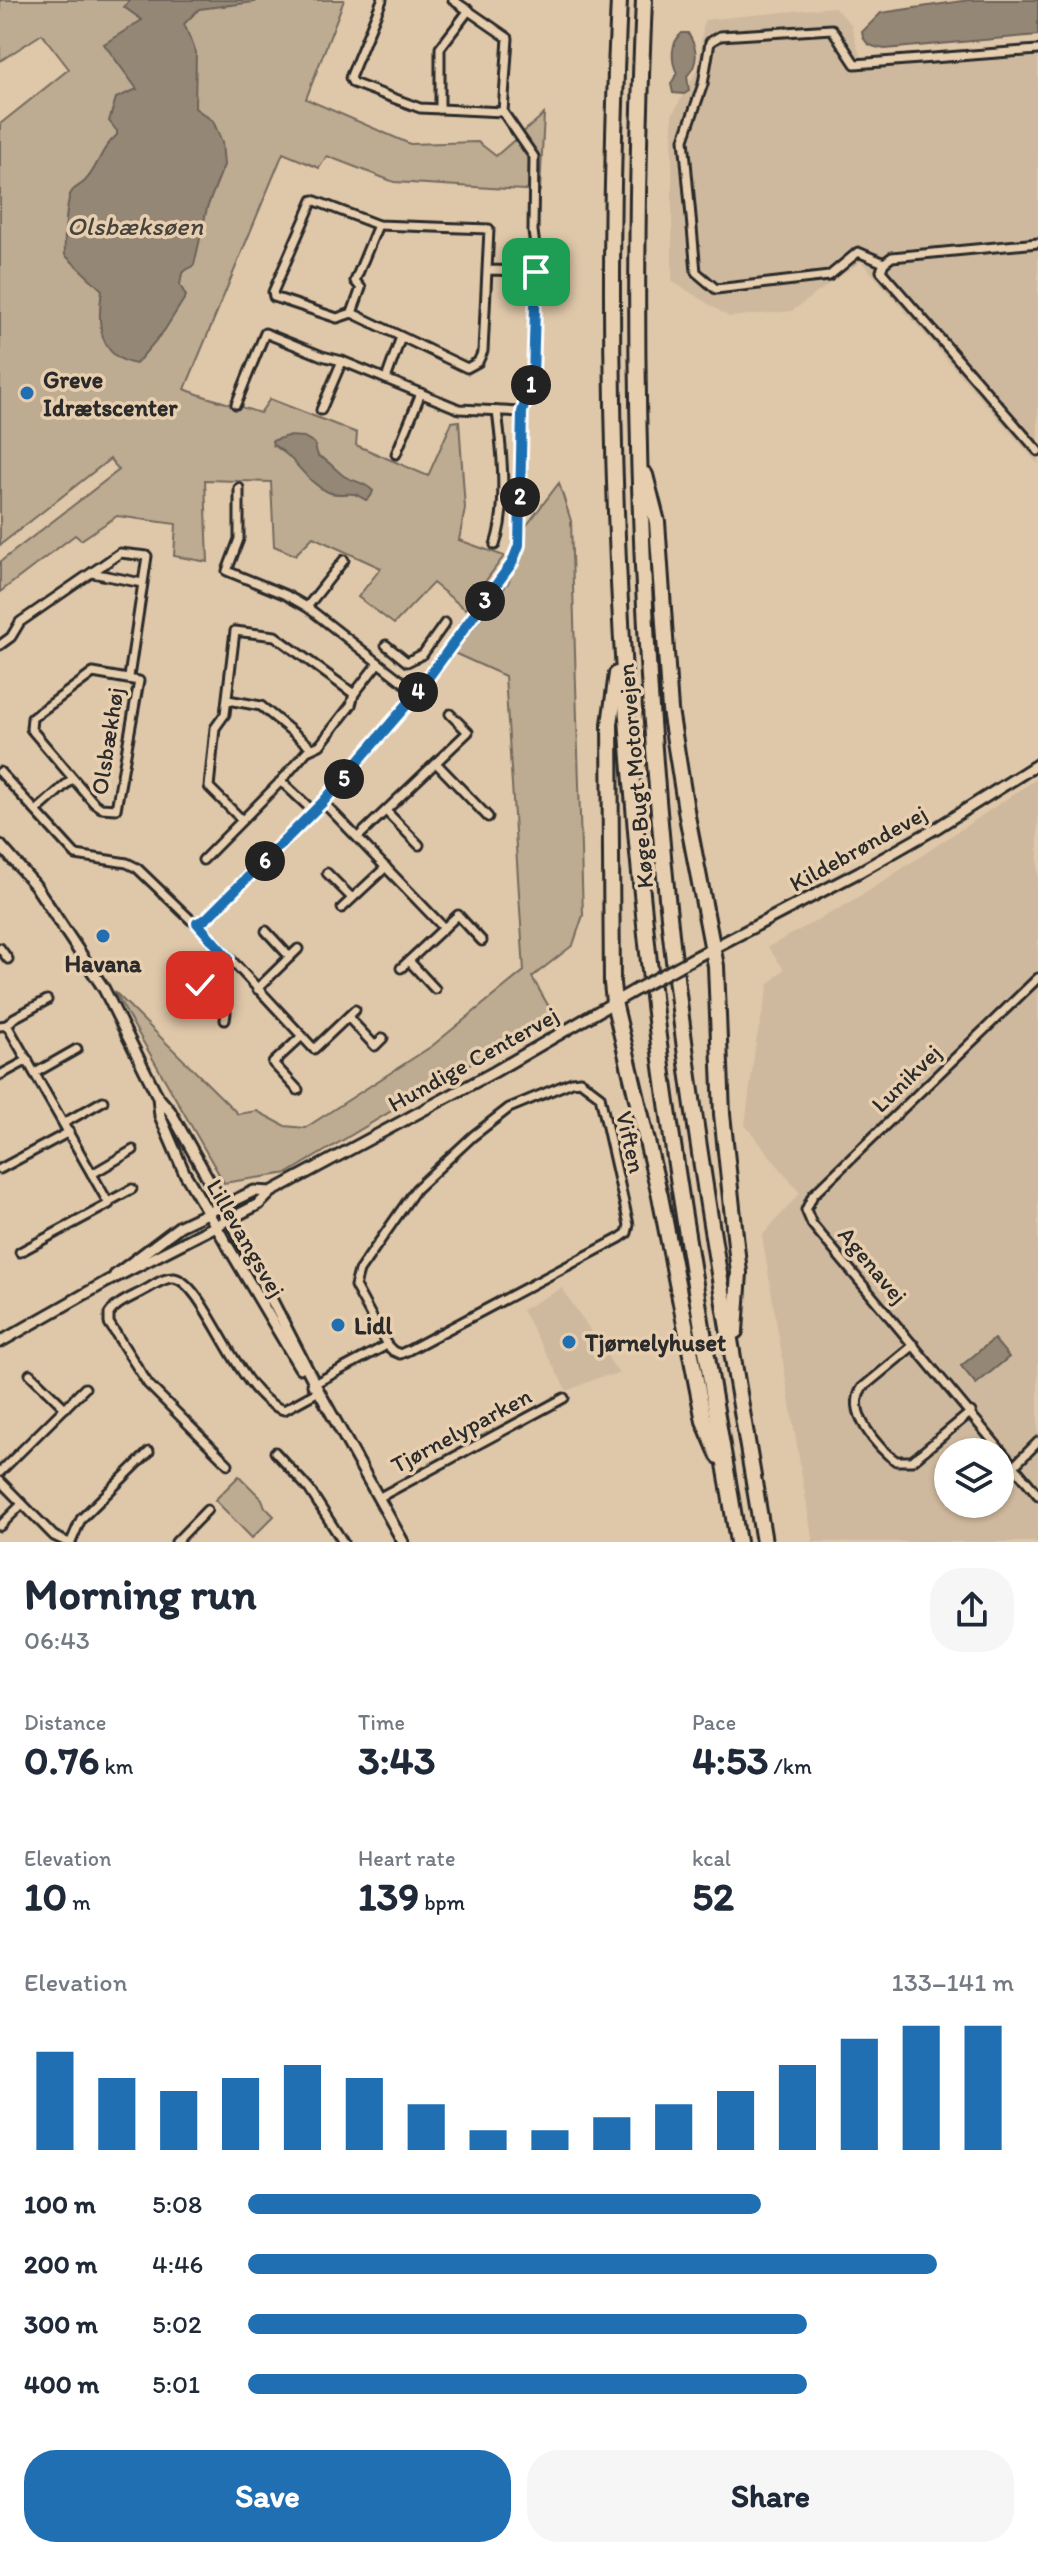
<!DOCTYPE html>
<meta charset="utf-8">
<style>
body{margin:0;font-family:Itim,sans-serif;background:#f6f6f7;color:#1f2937;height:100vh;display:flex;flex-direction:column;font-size:30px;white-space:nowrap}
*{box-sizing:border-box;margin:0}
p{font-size:26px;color:#747a83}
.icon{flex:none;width:44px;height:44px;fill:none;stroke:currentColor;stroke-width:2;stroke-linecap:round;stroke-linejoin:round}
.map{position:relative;height:1542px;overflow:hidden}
.side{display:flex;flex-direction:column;background:#fff;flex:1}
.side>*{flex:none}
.fabs{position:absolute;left:934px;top:1438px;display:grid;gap:16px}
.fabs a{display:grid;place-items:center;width:80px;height:80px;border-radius:50%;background:#fff;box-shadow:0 2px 6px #0004;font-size:40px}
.pin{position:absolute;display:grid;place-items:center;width:68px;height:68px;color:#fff;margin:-34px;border-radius:16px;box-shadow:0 4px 12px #0006}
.km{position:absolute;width:40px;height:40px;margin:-20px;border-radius:50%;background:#222;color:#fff;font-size:22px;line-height:40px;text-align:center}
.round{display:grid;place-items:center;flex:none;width:84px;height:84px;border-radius:32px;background:#f6f6f7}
.head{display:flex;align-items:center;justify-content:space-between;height:136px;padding:0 24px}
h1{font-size:44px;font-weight:700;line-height:60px}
.metrics{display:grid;grid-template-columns:repeat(3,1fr);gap:12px;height:136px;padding:8px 24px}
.metrics div{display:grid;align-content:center}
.metrics b{font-size:40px;font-weight:700}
.metrics small{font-size:22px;font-weight:400}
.metrics p{font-size:22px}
.chart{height:224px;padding:16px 24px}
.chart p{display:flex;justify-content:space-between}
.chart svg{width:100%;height:144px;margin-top:8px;stroke:#1f6fb2;stroke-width:6}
.cta{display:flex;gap:16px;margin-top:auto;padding:16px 24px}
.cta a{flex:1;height:92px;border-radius:32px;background:#1f6fb2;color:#fff;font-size:32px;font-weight:700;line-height:92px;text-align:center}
.cta a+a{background:#f6f6f7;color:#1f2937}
ul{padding:0 24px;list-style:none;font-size:26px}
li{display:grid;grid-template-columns:128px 96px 1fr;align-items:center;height:60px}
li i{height:20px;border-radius:10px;background:#1f6fb2}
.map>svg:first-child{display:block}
.built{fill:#cfb99e;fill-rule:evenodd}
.green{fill:#bdab92;stroke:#746b5e;stroke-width:2}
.water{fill:#958776;stroke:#6b6258;stroke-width:2}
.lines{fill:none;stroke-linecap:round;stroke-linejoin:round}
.minor-casing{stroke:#2b2b2b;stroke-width:13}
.tertiary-casing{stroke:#2b2b2b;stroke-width:15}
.motorway-casing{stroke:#2b2b2b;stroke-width:20}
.minor{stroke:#e6ceae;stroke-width:7}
.tertiary{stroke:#e6ceae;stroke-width:9}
.motorway{stroke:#e6ceae;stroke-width:14}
.tertiary-bridge-casing{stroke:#2b2b2b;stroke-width:15;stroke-linecap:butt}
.tertiary-bridge{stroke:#e6ceae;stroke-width:9}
.route-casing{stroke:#fff;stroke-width:16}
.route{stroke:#1f6fb2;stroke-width:10}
.poi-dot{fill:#1f6fb2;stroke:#e6ceae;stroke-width:3}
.labels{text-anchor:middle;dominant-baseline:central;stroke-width:7;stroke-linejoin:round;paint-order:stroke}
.poi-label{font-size:24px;font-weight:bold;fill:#2b2b2b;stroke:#e6ceae;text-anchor:start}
.street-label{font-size:24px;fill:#2b2b2b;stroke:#e6ceae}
.water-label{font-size:26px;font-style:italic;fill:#46423e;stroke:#e6ceae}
</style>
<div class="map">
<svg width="1038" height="1542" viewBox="0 0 1038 1542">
<rect width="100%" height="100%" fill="#dfc7a9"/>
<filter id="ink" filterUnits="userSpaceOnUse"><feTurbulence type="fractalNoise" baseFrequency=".0125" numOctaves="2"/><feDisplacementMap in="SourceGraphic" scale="16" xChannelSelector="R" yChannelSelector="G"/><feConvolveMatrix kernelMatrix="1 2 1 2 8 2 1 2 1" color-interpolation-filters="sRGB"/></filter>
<g filter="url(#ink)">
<g class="built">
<path d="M 834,7 L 851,24 L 859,53 L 865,60 L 1038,44 L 1038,464 L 861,261 L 792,311 L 729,317 L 672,281 L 672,115 L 698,68 L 704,20 Z"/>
<path d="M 1038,778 L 1038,1542 L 813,1542 L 762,1236 L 800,1193 L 745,1125 L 756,1041 L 769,984 L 784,969 L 768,947 L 858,898 ZM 948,1452 L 1000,1452 L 1000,1504 L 948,1504 Z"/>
<path d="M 562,1288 L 619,1374 L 600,1377 L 567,1391 L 522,1310 Z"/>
</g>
<g class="green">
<path d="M 0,0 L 344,0 L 306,99 L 410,144 L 478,142 L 496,156 L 544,114 L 540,191 L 394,182 L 327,156 L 319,168 L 283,153 L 185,389 C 209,400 235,404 260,413 L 270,399 L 357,433 L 356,445 L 428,476 L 452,422 L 459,421 L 465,509 L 459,540 L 504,556 L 465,609 L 433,583 L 394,624 L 358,597 L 381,568 L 313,537 L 295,555 L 274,546 L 271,482 L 205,480 L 208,562 L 174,556 L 176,524 L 117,516 L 81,540 L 75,535 L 0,592 L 0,562 L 119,470 L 110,459 L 0,545 L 0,124 L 69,69 L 42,34 L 0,61 Z"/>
<path d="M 559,483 L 571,521 L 583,915 L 573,945 L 532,977 L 553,1014 L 288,1173 L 224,1183 L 114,991 L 238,1114 L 257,1111 L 285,1126 L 305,1128 L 432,1046 L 524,971 L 505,676 L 454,653 L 508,583 L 522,552 L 524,529 Z"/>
<path d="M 239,1476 L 262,1499 L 265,1507 L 274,1516 L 252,1538 L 215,1500 Z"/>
</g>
<g class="water">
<path d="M 130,0 L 254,0 L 255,2 L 199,9 L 184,24 L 196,52 L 195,108 L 213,121 L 222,142 L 224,165 L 207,208 L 194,265 L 182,273 L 180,285 L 186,296 L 164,331 L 136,364 C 98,358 97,322 102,290 L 65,255 C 64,239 66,213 69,198 C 71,188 78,188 85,181 C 98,168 100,149 117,135 L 117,131 L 109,121 L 116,98 L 137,89 L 104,44 L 142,20 L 124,7 Z"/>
<path d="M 969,0 L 1038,0 L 1038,35 L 885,49 C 872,47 864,45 862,32 L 881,13 Z"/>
<path d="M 682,33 L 688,33 C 697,48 700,62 687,76 L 689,91 L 684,94 L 673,93 L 671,84 L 677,73 C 671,61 670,43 682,33 Z"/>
<path d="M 287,436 L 304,437 L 314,443 L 318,456 C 329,460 334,469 344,476 C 354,482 365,482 373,491 L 371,496 L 366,500 C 362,498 358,495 354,494 C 345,493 337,496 328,492 C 305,482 295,456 273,445 L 272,441 Z"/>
<path d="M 994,1339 L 1009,1357 L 976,1384 L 961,1366 Z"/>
</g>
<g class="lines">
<defs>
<g id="minor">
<path d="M 382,0 L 350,78 L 353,83 L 420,108 L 503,112"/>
<path d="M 440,109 L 440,48 L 469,10"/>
<path d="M 1038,243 L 892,257 L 884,263 L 881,271 L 1038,451"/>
<path d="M 884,263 L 858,252 L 829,276 L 716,289 L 696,272 L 684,139 L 703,84 L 710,42 L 720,36 L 832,29 L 855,64 L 1038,50"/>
<path d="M 487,270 L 489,229 L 378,225 L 313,200 L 273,292 L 274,297 L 337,318 L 352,313 L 467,368 L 478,362 L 483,351 L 487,270 L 536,271"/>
<path d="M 352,313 L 361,288 L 355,281 L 378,225"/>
<path d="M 386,379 L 401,337"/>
<path d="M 236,404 L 265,333 L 322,356 L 342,361 L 459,409 L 522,412"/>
<path d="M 321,410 L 342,361"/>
<path d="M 396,454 L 421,393"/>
<path d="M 239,488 L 239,539 L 227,571 L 286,595 L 307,607 L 417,693"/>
<path d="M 495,545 C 508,507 502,450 497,411"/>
<path d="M 92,573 L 142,583"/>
<path d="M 307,607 L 344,560"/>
<path d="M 0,645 L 11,637 L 20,622 L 120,553 L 147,556 L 129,677"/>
<path d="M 386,645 L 407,662 L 423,654 L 445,623"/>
<path d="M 93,673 L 139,681 L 116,809 L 101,808 L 94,803 L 31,729 L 32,718 Z"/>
<path d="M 228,700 L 261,706 L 312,748"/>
<path d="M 436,763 L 488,817"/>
<path d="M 0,772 L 76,855 L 127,863 L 137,868 L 191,920 L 197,923 L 202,922 L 323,802 L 417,693 L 512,563 L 519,545 L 522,412 L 533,378 L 536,254 L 533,231 L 534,157 L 503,112 L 508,38 L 453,0"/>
<path d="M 281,781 L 314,812"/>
<path d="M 323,802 L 444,928"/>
<path d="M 36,811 L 72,779"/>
<path d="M 386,811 L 419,845"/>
<path d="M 242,820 L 209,787 L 215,728 L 225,714 L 235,631 L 275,636 L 354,694"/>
<path d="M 358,837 L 468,732 L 450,714"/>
<path d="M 203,860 L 281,781 L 307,751 L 320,745 L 351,705 L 354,694 L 378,663"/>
<path d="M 327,873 L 352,898"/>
<path d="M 342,908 L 386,867"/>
<path d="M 197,923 L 314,1049 L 355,1010"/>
<path d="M 266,931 L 290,957"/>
<path d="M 0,948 L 8,959"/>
<path d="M 409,961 L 435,989"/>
<path d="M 401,968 L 458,915 L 482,941"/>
<path d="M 1038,978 L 813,1195 L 806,1210 L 812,1224 L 1038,1495"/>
<path d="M 257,989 L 298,949"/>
<path d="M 348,1017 L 375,1046 L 383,1038"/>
<path d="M 225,1020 L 226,1013 L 200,985 L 228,958"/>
<path d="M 7,1025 L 14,1018 L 47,1000"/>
<path d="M 0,1026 L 7,1025 L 109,1204 L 20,1252"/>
<path d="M 35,1073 L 77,1049"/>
<path d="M 0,1075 L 28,1060"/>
<path d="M 580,1081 L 600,1096 L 629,1225 L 627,1233 L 620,1238 L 409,1350 L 400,1354 L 393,1351 L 387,1345 L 355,1286 L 359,1271 L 416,1189 L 473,1136 L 509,1108 L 572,1082 Z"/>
<path d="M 298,1090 L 273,1063 L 302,1036"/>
<path d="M 64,1123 L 103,1101"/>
<path d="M 0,1169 L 69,1132"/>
<path d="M 92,1174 L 133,1150"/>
<path d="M 108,1202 L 132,1189"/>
<path d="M 914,1345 L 862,1388 C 846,1411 877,1448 896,1461 L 912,1461 L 971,1412"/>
<path d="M 30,1374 L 65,1408"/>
<path d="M 312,1385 L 387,1345"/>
<path d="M 275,1452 L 309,1489 L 343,1542"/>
<path d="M 228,1464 L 148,1384 L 109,1323 L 109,1314 C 117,1302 133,1297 145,1290 C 153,1286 164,1277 174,1278 C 206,1283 238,1398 284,1410 L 319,1391"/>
<path d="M 1015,1465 L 1038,1442"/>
<path d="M 0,1472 L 85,1388"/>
<path d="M 0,1481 L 54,1536 L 67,1542"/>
<path d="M 378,1498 L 564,1398"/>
<path d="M 0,1526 L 22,1504"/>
<path d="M 71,1542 L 81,1519 L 149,1452"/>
<path d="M 176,1542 L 207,1510"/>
</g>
<g id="tertiary">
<path d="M 0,845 L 35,885 L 104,989 L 158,1097 L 170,1111 L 223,1205 L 317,1388 L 403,1542"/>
<path d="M 692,959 L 859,872 L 938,827 L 1038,764"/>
<path d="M 158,1097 L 160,1116 L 184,1172 L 300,1368"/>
<path d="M 115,1275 L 180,1226 L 254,1191 L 271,1192"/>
<path d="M 0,1342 L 106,1282 L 259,1204 L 271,1192 L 494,1072 L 637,989"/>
</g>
<g id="motorway">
<path d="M 619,0 C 604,312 613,623 646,934 C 667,1137 705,1340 738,1542"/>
<path d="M 644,0 C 631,286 636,571 663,856 C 684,1086 726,1314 764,1542"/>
<path d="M 645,475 L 657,522 L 670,710 L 687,816 L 716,966 L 722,1114 L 739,1273 L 735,1331"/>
<path d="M 617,674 L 610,724 L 612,983 L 614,1002 L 660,1196 L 704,1421 L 719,1456"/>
</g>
</defs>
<use href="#minor" class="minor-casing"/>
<use href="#tertiary" class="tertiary-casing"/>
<use href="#motorway" class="motorway-casing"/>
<use href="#minor" class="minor"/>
<use href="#tertiary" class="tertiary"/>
<use href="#motorway" class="motorway"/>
<defs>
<path id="tertiary-bridge" d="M 637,989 L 692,959"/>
</defs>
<use href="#tertiary-bridge" class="tertiary-bridge-casing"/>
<use href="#tertiary-bridge" class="tertiary-bridge"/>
</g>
</g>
<g class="lines" filter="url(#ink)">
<defs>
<path id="route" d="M 200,985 L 228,958 L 197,923 L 206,919 L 323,802 L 417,693 L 512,563 L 519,545 L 522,412 L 533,378 L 536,272"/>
</defs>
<use href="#route" class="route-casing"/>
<use href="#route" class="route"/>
</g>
<g class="poi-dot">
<circle cx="27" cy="393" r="8"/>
<circle cx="103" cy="936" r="8"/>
<circle cx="338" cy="1325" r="8"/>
<circle cx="569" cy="1342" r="8"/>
</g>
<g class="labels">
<g class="poi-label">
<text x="43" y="379">Greve<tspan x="43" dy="28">Idrætscenter</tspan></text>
<text x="103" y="963" text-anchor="middle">Havana</text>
<text x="354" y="1325">Lidl</text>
<text x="585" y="1342">Tjørnelyhuset</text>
</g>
<g class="street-label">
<text transform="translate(107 741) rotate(-81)">Olsbækhøj</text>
<text transform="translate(635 776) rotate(-95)">Køge Bugt Motorvejen</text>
<text transform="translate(858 848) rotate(-29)">Kildebrøndevej</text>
<text transform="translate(473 1059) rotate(-29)">Hundige Centervej</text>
<text transform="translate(906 1078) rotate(-44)">Lunikvej</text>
<text transform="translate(631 1142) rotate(77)">Viften</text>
<text transform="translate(246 1238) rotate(60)">Lillevangsvej</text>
<text transform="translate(873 1265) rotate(50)">Agenavej</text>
<text transform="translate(461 1430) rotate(-28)">Tjørnelyparken</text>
</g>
<g class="water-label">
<text x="135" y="226">Olsbæksøen</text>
</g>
</g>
</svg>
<div class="fabs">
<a><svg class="icon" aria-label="layers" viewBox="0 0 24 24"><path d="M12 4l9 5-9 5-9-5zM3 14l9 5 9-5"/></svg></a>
</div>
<div class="pin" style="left:536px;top:272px;background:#1e9e55"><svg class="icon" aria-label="arrive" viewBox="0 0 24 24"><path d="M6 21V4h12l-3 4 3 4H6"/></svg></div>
<div class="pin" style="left:200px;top:985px;background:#d93025"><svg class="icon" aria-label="check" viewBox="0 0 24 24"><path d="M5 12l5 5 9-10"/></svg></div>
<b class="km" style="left:531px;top:385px">1</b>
<b class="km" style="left:520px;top:497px">2</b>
<b class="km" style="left:485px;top:601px">3</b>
<b class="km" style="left:418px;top:692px">4</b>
<b class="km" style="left:344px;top:779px">5</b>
<b class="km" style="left:265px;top:861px">6</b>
</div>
<section class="side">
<div class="head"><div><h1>Morning run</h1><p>06:43</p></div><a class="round"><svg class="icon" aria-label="share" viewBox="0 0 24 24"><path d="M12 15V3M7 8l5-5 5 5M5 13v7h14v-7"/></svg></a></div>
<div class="metrics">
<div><p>Distance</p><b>0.76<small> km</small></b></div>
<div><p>Time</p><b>3:43</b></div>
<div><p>Pace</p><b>4:53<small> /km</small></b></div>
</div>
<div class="metrics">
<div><p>Elevation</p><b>10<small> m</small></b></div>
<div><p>Heart rate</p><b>139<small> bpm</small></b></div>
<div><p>kcal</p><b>52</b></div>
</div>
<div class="chart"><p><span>Elevation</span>133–141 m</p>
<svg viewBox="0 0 160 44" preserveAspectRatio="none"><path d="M5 44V14M15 44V22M25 44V26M35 44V22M45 44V18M55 44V22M65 44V30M75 44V38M85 44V38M95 44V34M105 44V30M115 44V26M125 44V18M135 44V10M145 44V6M155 44V6"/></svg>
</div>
<ul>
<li><b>100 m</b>5:08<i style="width:67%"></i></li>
<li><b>200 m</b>4:46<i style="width:90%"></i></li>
<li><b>300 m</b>5:02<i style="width:73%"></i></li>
<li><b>400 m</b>5:01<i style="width:73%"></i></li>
</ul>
<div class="cta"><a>Save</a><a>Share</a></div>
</section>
